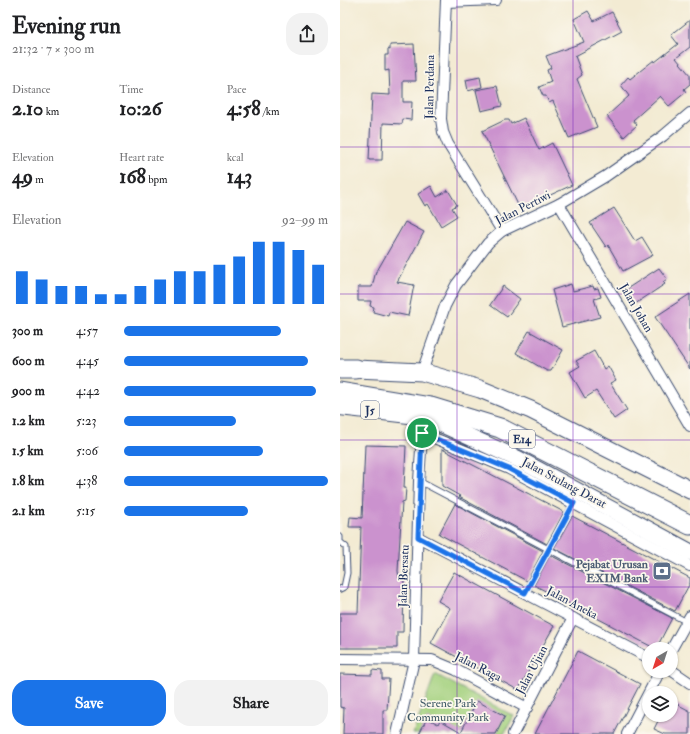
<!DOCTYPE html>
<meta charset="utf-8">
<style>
body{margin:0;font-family:"IM FELL Double Pica",serif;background:#f2f2f2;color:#202124;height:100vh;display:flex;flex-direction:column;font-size:15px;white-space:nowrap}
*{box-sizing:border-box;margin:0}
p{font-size:13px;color:#757577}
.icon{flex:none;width:22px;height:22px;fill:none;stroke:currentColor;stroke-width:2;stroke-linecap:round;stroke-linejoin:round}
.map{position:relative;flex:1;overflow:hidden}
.side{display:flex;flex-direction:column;background:#fff;width:340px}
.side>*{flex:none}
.needle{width:26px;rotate:219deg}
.controls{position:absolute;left:302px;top:642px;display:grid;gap:8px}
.controls a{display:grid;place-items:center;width:36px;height:36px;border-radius:50%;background:#fff;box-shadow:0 1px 3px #0004;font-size:20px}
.pin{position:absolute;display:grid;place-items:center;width:34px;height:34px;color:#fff;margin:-17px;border:2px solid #fff;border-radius:50%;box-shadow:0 1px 4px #0007}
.round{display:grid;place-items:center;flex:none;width:42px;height:42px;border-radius:16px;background:#f2f2f2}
.overview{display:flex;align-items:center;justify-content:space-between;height:68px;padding:0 12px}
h1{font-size:22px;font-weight:700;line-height:30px}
.figures{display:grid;grid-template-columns:repeat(3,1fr);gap:6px;height:68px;padding:4px 12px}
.figures div{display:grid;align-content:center}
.figures b{font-size:20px;font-weight:700}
.figures small{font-size:11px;font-weight:400}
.figures p{font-size:11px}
.chart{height:112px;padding:8px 12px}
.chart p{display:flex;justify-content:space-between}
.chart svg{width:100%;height:72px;margin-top:4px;stroke:#1a73e8;stroke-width:6}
.primary-button{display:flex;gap:8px;margin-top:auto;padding:8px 12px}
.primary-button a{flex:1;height:46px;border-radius:16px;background:#1a73e8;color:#fff;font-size:16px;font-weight:700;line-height:46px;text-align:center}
.primary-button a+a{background:#f2f2f2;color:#202124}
ul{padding:0 12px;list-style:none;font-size:13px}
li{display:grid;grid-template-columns:64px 48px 1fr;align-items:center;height:30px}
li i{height:10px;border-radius:5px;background:#1a73e8}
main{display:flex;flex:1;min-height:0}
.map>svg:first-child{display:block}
.green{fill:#a4d17f;stroke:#60806e}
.building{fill:#cb92ce}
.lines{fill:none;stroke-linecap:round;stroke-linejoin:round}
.service-casing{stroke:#3b4b70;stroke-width:7}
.minor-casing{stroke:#3b4b70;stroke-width:12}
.primary-casing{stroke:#3b4b70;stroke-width:18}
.trunk-casing{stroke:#3b4b70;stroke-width:19}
.motorway-casing{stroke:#3b4b70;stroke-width:21}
.service{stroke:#fff;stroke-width:5}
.minor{stroke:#fff;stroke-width:10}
.primary{stroke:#fff;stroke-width:16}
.trunk{stroke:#fff;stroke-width:17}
.motorway{stroke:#fff;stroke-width:19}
.route-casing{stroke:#fff;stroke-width:8}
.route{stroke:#1a73e8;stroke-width:5}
.grid{fill:none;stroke:#7b2cbf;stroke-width:1;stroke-opacity:0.55}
.labels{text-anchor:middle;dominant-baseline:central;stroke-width:3.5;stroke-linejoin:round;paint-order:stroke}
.shield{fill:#fbf7ec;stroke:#5e6b89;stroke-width:1}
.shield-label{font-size:11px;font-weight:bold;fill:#1b2f5e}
.street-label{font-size:12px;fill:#1b2f5e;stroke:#fbf7ec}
.service-label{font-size:12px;font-weight:bold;fill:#4e5e75;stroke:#fbf7ec;text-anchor:end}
.park-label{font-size:12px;fill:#3d5866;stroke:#fbf7ec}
</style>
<main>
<section class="side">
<div class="overview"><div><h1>Evening run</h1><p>21:32 · 7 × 300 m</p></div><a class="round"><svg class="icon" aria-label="share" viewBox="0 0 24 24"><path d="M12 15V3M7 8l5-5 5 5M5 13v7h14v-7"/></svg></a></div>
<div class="figures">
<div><p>Distance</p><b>2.10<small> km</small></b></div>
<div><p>Time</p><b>10:26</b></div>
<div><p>Pace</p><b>4:58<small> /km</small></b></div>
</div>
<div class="figures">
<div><p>Elevation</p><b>49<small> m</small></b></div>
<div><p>Heart rate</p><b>168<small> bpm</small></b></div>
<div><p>kcal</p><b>143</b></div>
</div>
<div class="chart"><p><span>Elevation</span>92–99 m</p>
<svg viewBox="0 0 160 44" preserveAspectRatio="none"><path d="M5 44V24M15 44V29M25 44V33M35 44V33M45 44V38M55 44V38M65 44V33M75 44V29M85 44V24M95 44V24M105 44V20M115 44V15M125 44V6M135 44V6M145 44V11M155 44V20"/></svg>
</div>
<ul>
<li><b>300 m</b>4:57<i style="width:77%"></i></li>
<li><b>600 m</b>4:45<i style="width:90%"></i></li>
<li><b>900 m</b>4:42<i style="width:94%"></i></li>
<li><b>1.2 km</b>5:23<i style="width:55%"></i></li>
<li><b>1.5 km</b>5:06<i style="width:68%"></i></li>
<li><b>1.8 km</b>4:38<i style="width:100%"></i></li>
<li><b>2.1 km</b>5:15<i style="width:61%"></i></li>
</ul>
<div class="primary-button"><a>Save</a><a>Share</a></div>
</section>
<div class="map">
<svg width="350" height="734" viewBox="0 0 350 734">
<rect width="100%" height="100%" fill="#fbf7ec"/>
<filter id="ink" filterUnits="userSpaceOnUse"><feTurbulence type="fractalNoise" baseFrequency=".025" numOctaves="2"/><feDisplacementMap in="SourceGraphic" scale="8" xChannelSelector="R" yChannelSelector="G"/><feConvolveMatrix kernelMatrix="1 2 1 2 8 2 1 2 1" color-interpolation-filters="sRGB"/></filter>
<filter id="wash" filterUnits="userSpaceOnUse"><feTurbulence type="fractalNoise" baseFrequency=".012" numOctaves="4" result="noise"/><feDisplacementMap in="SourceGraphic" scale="16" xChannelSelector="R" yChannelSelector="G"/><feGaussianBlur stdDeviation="0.9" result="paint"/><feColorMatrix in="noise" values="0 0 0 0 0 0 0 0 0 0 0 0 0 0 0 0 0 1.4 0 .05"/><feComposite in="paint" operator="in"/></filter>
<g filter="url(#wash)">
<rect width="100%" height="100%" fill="#f3ebd3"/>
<path class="green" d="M 95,674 L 174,716 L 164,734 L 73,734 Z"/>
<g id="blocks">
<g class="building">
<path d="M 248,11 L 254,21 L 272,12 L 282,31 L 235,56 L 242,75 L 237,79 L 257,127 L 229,138 L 213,101 L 209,103 L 206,96 L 203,96 L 199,87 L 211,82 L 207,70 L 211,68 L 206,56 L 244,42 L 234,19 Z"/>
<path d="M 350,20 L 350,47 L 336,58 L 350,75 L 350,84 L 344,89 L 346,92 L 329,106 L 320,96 L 293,120 L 297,125 L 284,137 L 267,116 L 289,96 L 281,85 L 288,77 L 290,79 L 314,60 L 315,62 L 338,44 L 331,35 Z"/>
<path d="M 74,44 L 76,81 L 63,81 L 63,102 L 72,102 L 71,120 L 63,119 L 62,124 L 43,123 L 42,160 L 29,160 L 32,94 L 50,95 L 49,70 L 45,71 L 45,55 L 48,55 L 48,49 L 50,50 L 50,45 Z"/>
<path d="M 140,77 L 142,87 L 128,91 L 126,80 Z"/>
<path d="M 157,86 L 162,106 L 141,111 L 136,90 Z"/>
<path d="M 184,118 L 199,150 L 212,143 L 232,185 L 180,209 L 142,131 L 165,120 L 169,120 L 171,124 Z"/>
<path d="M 91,186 L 97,197 L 108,190 L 117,205 L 112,208 L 117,216 L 101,226 L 88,204 L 85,206 L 78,194 Z"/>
<path d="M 274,208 L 295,241 L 302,237 L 313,255 L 283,271 L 268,245 L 266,247 L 250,223 Z"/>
<path d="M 65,222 L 84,232 L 57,282 L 74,285 L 68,316 L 49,312 L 48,316 L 33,312 L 34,307 L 30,306 L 31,301 L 18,301 L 18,287 L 32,287 L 36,271 L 37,271 Z"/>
<path d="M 319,268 L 327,279 L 323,282 L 325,284 L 295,304 L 285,290 Z"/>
<path d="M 231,284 L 233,291 L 253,286 L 254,289 L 258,288 L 261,297 L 254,299 L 260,317 L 222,327 L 212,290 Z"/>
<path d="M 163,286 L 180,299 L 167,317 L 150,305 Z"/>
<path d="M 350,294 L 350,369 L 315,317 Z"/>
<path d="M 189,331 L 223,350 L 211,371 L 207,371 L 176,353 Z"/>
<path d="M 254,351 L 264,369 L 268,366 L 276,380 L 270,383 L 287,410 L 274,419 L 256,391 L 245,398 L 230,372 L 240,366 L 236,361 Z"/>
<path d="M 25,445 L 66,446 L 64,488 L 66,488 L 65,501 L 62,502 L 58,571 L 59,578 L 64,578 L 63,632 L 57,632 L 57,648 L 0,648 L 0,613 L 18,613 L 21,527 L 9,527 L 10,517 L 22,518 Z"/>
<path d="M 102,449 L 224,512 L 207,544 L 119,497 L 120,496 L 102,486 Z"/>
<path d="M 115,504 L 203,551 L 187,581 L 99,534 Z"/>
<path d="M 232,516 L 350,578 L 350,583 L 335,611 L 214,548 Z"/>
<path d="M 210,555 L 332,618 L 316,649 L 194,585 Z"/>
<path d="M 114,572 L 214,626 L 178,690 L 91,643 L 110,608 L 98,601 Z"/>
<path d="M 238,651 L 300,684 L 284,715 L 274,734 L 195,734 Z"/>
<path d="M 32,670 L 42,671 L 42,679 L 49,679 L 47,710 L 43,710 L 43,734 L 3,734 L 4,708 L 0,707 L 0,674 L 32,675 Z"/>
<path d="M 137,701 L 165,716 L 156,734 L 79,734 L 87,718 L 98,724 L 100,720 L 121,732 Z"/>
<path d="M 331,701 L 350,711 L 350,734 L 325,734 L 314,729 L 321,715 L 331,715 Z"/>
</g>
</g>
</g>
<g filter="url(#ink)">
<use href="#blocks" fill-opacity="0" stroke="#3b4b70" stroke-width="1"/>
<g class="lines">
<defs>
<g id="service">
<path d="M 79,481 L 347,622"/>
<path d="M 0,537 L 0,542 L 6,547 L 7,573 L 4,587 L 0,589"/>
<path d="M 185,593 L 234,503"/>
</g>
<g id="minor">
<path d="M 106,0 L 101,119 L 103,132 L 108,144 L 162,231"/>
<path d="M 106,2 L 156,0"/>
<path d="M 219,204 L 350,426"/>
<path d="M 82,372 L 105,306 L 116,285 L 148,243 L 162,231 L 219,204 L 266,176 L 323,136 L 350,113"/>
<path d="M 82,433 L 169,469 L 350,566"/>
<path d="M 78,537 L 309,658"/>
<path d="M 331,650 L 350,616"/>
<path d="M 0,659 L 92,660 L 116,670 L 187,708"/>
<path d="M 331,670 L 350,683"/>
<path d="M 57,734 L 74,660 L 79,481 L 82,433 L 86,417"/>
<path d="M 173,734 L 233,618"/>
<path d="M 287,734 L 320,671"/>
</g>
<path id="primary" d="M 0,407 L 86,417 L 178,459 L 350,552"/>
<path id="trunk" d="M 16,369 L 82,372 L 140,389 L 191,410 L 350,490"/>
<g id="motorway">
<path d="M 0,369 L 16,369"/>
<path d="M 0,392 L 91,407 L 160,428 L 350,525"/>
</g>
</defs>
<use href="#service" class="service-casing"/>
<use href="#minor" class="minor-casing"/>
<use href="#primary" class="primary-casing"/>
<use href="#trunk" class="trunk-casing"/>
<use href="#motorway" class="motorway-casing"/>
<use href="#service" class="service"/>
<use href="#minor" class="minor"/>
<use href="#primary" class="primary"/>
<use href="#trunk" class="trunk"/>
<use href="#motorway" class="motorway"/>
</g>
</g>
<g class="lines" filter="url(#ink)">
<defs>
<path id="route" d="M 82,433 L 169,469 L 234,503 L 185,593 L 78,537 Z"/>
</defs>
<use href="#route" class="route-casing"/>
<use href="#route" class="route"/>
</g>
<path class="grid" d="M 117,0 L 117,734M 233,0 L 233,734M 0,147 L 350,147M 0,294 L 350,294M 0,440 L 350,440M 0,587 L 350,587"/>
<defs>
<symbol id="bank-square" viewBox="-11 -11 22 22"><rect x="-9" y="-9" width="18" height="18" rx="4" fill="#5c6f8a" stroke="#fbf7ec"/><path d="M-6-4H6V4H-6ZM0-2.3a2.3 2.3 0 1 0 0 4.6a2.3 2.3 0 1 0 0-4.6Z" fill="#fff"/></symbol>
</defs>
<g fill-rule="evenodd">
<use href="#bank-square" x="311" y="560" width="22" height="22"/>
</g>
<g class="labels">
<g class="shield">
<rect x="21" y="401" width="18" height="18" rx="3"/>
<rect x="169" y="430" width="26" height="18" rx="3"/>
</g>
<g class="shield-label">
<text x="30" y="410">J5</text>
<text x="182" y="439">E14</text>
</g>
<g class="street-label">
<text transform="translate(90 87) rotate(-89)">Jalan Perdana</text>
<text transform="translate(183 208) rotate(-27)">Jalan Pertiwi</text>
<text transform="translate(296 308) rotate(60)">Jalan Johan</text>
<text transform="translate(224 483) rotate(28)">Jalan Stulang Darat</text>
<text transform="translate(64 576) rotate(-88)">Jalan Bersatu</text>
<text transform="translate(232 603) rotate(28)">Jalan Aneka</text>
<text transform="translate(138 667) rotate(27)">Jalan Raga</text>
<text transform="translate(192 670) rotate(-62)">Jalan Ujian</text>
</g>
<g class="service-label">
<text x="308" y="564">Pejabat Urusan<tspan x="308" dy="14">EXIM Bank</tspan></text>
</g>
<g class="park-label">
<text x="108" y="703">Serene Park<tspan x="108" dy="14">Community Park</tspan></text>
</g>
</g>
</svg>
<div class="controls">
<a><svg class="needle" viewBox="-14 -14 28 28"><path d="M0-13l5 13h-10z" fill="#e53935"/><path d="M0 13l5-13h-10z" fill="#757577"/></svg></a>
<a><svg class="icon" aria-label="layers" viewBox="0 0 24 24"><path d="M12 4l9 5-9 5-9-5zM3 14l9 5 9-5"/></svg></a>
</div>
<div class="pin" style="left:82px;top:433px;background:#1e9e55"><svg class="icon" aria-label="arrive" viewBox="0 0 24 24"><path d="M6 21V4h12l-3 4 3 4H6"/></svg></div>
</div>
</main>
